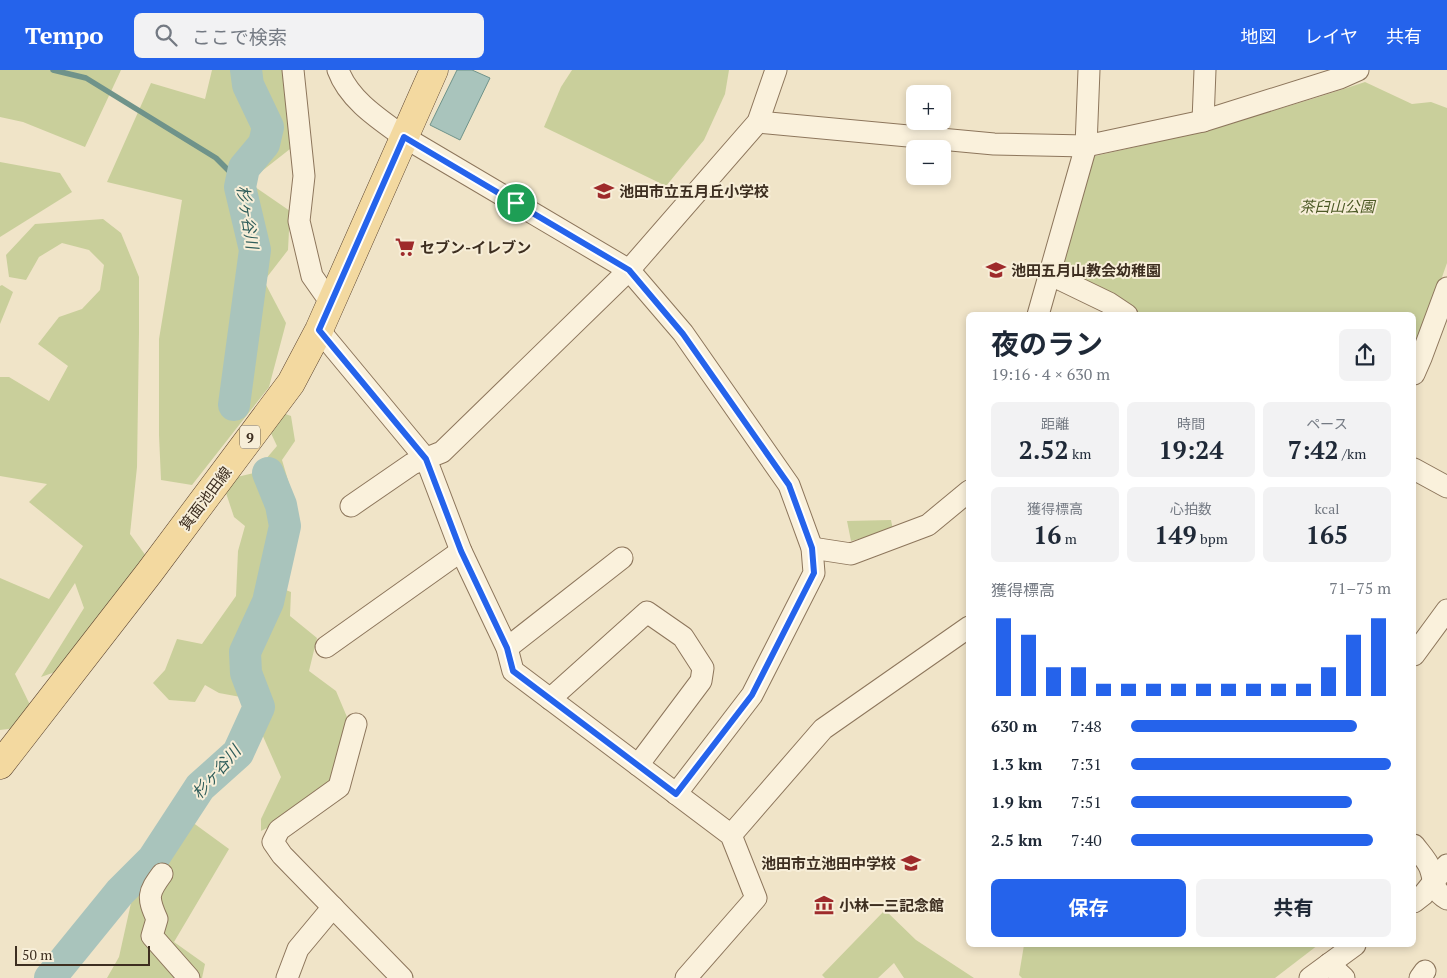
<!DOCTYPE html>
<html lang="ja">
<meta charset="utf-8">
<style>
body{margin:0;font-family:"PT Serif","Noto Sans JP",serif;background:#f2f2f3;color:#1f2937;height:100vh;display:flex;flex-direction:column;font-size:19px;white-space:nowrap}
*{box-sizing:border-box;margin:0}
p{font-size:16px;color:#747a83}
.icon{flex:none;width:28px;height:28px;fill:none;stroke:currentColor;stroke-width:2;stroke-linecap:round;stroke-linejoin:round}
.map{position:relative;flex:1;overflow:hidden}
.side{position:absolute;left:966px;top:242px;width:450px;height:635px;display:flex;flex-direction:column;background:#fff;border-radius:8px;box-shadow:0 2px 8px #0003}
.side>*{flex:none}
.buttons{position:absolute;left:906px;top:15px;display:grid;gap:10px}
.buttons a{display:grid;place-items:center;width:45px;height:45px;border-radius:8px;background:#fff;box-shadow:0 2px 8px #0003;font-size:25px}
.scale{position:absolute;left:15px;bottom:12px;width:135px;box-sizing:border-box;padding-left:5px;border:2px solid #3d2e20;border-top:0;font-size:14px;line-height:18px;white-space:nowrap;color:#3d2e20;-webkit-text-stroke:4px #f7eed8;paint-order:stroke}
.pin{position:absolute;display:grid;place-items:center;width:42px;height:42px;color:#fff;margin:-21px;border:2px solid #fff;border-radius:50%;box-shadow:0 1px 5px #0007}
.round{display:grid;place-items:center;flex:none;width:52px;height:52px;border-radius:8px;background:#f2f2f3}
.head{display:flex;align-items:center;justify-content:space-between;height:85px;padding:0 25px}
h1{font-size:28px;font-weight:700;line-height:38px}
.stats{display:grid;grid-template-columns:repeat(3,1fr);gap:8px;height:85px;padding:5px 25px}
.stats div{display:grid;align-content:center;border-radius:8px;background:#f2f2f3;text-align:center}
.stats b{font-size:25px;font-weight:700}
.stats small{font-size:14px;font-weight:400}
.stats p{font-size:14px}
.chart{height:140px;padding:10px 25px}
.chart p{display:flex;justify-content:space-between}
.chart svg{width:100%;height:90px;margin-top:5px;stroke:#2563eb;stroke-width:6}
.button{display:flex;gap:10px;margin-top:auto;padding:10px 25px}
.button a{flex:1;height:58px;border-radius:8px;background:#2563eb;color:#fff;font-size:20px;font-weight:700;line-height:58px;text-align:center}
.button a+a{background:#f2f2f3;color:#1f2937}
ul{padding:0 25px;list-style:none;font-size:16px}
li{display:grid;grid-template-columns:80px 60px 1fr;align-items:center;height:38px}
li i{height:12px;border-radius:6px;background:#2563eb}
header{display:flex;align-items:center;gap:30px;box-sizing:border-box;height:70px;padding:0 25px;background:#2563eb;color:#fff}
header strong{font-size:24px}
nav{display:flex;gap:28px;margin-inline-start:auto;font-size:18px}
.search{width:350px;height:45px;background:#f2f2f3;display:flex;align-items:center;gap:12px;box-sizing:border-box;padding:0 18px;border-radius:8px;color:#747a83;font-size:19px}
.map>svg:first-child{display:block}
.green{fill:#c9cf9b}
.water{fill:#a9c4bc;stroke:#6f938a}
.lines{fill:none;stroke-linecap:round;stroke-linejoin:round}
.stream{stroke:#6f938a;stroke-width:5.5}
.river{stroke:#a9c4bc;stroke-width:32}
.minor-casing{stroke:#8d765c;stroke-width:23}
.major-casing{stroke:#5b4430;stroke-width:29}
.minor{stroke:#faf1dc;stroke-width:21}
.major{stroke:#f3d9a0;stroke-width:28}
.route-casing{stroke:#fff;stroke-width:10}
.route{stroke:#2563eb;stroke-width:6}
.labels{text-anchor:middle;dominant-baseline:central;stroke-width:4;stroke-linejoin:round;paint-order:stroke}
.shield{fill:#f7eed8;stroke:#756857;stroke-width:1}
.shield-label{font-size:14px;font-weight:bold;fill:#3d2e20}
.poi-label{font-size:15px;font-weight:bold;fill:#3d2e20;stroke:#f7eed8;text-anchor:start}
.park-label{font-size:15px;font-style:italic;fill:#4d5a26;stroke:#f7eed8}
.street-label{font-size:15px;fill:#3d2e20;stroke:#f7eed8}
.water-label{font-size:16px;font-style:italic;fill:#2f5d5a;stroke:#f7eed8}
</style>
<header>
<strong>Tempo</strong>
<div class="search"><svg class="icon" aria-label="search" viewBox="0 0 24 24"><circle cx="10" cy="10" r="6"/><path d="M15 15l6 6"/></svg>ここで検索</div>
<nav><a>地図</a><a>レイヤ</a><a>共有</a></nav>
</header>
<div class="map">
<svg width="1447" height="908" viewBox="0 0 1447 908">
<rect width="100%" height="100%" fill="#f0e4c8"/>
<g class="green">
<path d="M 0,0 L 121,0 L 85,77 L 23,52 L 0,47 Z"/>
<path d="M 212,0 L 284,0 L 290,79 L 248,112 L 290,141 L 288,180 L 264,211 L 286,253 L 269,317 L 192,415 L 161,410 L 159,365 L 159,269 L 182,130 L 107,112 L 151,13 L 205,29 Z"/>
<path d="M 572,0 L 729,0 L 725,24 L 704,70 L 666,116 L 544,57 L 561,17 Z"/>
<path d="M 1365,12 L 1412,34 L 1431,32 L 1447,38 L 1447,193 L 1423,261 L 1414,283 L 1414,245 L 1140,245 L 1111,226 L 1064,203 L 1060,194 L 1091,87 C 1183,67 1275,42 1365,12 Z"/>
<path d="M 0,92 L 60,103 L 72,122 L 0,167 Z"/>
<path d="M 103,149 L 121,163 L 139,207 L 139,262 L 137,397 L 130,464 L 146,486 L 58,601 L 41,607 L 84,538 L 75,513 L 15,604 L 31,637 L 16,658 L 0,660 L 0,508 L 49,529 L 83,476 L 29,432 L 47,414 L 0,406 L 0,307 L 9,307 L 49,331 L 68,296 L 38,274 L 59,247 L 82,239 L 100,220 L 104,195 L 89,180 L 62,173 L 39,187 L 26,210 L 9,207 L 6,185 L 35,154 Z"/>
<path d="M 2,215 L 13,222 L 0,254 L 0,216 Z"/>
<path d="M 280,342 L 291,346 L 295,371 L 282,390 L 293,427 L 278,517 L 291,522 L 290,546 L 317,568 L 309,601 L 336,621 L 347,647 L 331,715 L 275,754 L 261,761 L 261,749 L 281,707 L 246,628 L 219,623 L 205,615 L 195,632 L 169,630 L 153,613 L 165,600 L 177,569 L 202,574 L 236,526 L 238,481 L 245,456 L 234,447 L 226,423 L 237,407 L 254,403 L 277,376 L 269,359 Z"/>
<path d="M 891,450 L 893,460 L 851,471 L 847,451 Z"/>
<path d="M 192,752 L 229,779 L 174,872 L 205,894 L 202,908 L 107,908 L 119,887 L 131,833 Z"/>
<path d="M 885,840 L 916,870 L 974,908 L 904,908 L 894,893 L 878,908 L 825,908 L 822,905 Z"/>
<path d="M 1024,875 L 1318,875 L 1275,908 L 1022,908 L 1019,905 Z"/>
</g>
<path class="water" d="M 457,0 L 472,0 L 490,8 L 460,70 L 430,55 Z"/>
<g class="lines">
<path class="stream" d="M 53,0 L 86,8 L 216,88 L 233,105 L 240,117"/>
<g class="river">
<path d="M 234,335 L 255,180 L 240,117 L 244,98 L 264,74 L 268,57 L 248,15 L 246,0"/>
<path d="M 50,908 L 120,822 L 153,789 L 200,717 L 238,683 L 259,637 L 246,603 L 245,582 L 268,532 L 285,456 L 281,435 L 268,403"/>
</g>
<defs>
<g id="minor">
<path d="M 293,0 L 304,106 L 299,151 L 312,206 L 331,233"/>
<path d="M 338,0 C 349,30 379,49 404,67 L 629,200 L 683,263 L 789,415 L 812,478 L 814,503 L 752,625 L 676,724"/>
<path d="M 1203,51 L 1205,0"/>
<path d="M 758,52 L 994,74 L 1086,76 L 1203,51 L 1340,8 L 1358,0"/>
<path d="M 1049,204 L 1109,233 L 1127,245"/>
<path d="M 1038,245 L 1086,76 L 1089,0"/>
<path d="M 319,260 L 426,389 L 461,481 L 507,578 L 513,601 L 731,765 L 756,828 L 686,908"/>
<path d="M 1414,304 L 1421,288 L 1447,218"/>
<path d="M 1414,399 L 1447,417"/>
<path d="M 351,436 L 412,394 L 442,382 L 629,200 L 758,52 L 776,0"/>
<path d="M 812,478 L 851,484 L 928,455 L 969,421"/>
<path d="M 326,577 L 461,481"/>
<path d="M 507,578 L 622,488"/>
<path d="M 1414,585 L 1447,540"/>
<path d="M 550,629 L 647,542 L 683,567 L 703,598 L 701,611 L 638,695"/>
<path d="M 356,654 L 339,717 L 279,760 L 273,772 L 282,785 L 402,908"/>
<path d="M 731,765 L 823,659 L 969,557"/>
<path d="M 1414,775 C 1419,782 1427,790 1430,798 C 1435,812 1432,820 1447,829"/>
<path d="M 162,804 C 148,823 147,827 157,849 L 152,866 L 189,908"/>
<path d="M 1414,832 L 1423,825 L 1447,795"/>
<path d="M 1329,894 L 1344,908"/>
<path d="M 287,908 L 298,879 L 333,837"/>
<path d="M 1310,908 L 1355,875"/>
<path d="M 1420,908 L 1425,901"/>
</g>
<path id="major" d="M 0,695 L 149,503 L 291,313 L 319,260 L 434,0"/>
</defs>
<use href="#minor" class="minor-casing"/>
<use href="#major" class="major-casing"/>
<use href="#minor" class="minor"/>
<use href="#major" class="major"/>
</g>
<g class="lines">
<defs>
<path id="route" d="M 404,67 L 629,200 L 683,264 L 789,415 L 812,478 L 814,503 L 752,625 L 676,724 L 513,601 L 507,578 L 461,481 L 426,389 L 319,260 Z"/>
</defs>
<use href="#route" class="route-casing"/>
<use href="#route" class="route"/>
</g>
<defs>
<symbol id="school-bare" viewBox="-9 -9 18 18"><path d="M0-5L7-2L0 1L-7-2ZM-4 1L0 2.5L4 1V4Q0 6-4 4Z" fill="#9e2a2b" stroke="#f7eed8" stroke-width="2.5" paint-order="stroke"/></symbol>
<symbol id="supermarket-bare" viewBox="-9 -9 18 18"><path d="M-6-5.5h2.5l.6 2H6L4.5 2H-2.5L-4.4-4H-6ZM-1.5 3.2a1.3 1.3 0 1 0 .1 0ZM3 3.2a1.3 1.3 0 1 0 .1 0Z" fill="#9e2a2b" stroke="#f7eed8" stroke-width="2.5" paint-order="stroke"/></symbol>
<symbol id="museum-bare" viewBox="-9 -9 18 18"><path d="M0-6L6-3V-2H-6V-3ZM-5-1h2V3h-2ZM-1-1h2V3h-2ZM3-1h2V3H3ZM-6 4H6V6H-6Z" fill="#9e2a2b" stroke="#f7eed8" stroke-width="2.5" paint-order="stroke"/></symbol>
</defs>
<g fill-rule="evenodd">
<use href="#school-bare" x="590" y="107" width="28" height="28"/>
<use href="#supermarket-bare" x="391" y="163" width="28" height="28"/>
<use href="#school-bare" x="982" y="186" width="28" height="28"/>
<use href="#school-bare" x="897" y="779" width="28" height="28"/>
<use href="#museum-bare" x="810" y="821" width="28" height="28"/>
</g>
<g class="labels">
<rect class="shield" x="240" y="355.5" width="20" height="23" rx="4"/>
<g class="shield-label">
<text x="250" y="367">9</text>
</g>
<g class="poi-label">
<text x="619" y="121">池田市立五月丘小学校</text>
<text x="420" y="177">セブン-イレブン</text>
<text x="1011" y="200">池田五月山教会幼稚園</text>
<text x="896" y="793" text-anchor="end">池田市立池田中学校</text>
<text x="839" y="835">小林一三記念館</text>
</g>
<g class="park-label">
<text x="1337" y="136">茶臼山公園</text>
</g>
<g class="street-label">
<text transform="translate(205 428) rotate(-53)">箕面池田線</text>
</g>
<g class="water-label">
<text transform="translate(248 147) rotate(81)">杉ヶ谷川</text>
<text transform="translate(216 702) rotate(-49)">杉ヶ谷川</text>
</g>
</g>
</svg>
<div class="buttons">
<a>+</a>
<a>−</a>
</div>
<div class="scale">50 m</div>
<div class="pin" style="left:516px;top:133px;background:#1e9e55"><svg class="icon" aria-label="arrive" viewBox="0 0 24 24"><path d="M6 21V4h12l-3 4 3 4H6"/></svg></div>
<section class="side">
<div class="head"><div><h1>夜のラン</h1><p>19:16 · 4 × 630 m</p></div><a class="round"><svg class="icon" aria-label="share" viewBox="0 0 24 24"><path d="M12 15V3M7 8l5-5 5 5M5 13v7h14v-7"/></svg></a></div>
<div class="stats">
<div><p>距離</p><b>2.52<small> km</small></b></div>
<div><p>時間</p><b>19:24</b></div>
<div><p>ペース</p><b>7:42<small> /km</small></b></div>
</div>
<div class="stats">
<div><p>獲得標高</p><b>16<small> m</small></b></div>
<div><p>心拍数</p><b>149<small> bpm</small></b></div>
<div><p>kcal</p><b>165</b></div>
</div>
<div class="chart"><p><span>獲得標高</span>71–75 m</p>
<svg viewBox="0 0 160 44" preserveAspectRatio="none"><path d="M5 44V6M15 44V14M25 44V30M35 44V30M45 44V38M55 44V38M65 44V38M75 44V38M85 44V38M95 44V38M105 44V38M115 44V38M125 44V38M135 44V30M145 44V14M155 44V6"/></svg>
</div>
<ul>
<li><b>630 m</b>7:48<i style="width:87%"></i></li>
<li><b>1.3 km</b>7:31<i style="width:100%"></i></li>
<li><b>1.9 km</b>7:51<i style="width:85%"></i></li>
<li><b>2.5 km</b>7:40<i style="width:93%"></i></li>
</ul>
<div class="button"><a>保存</a><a>共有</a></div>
</section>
</div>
